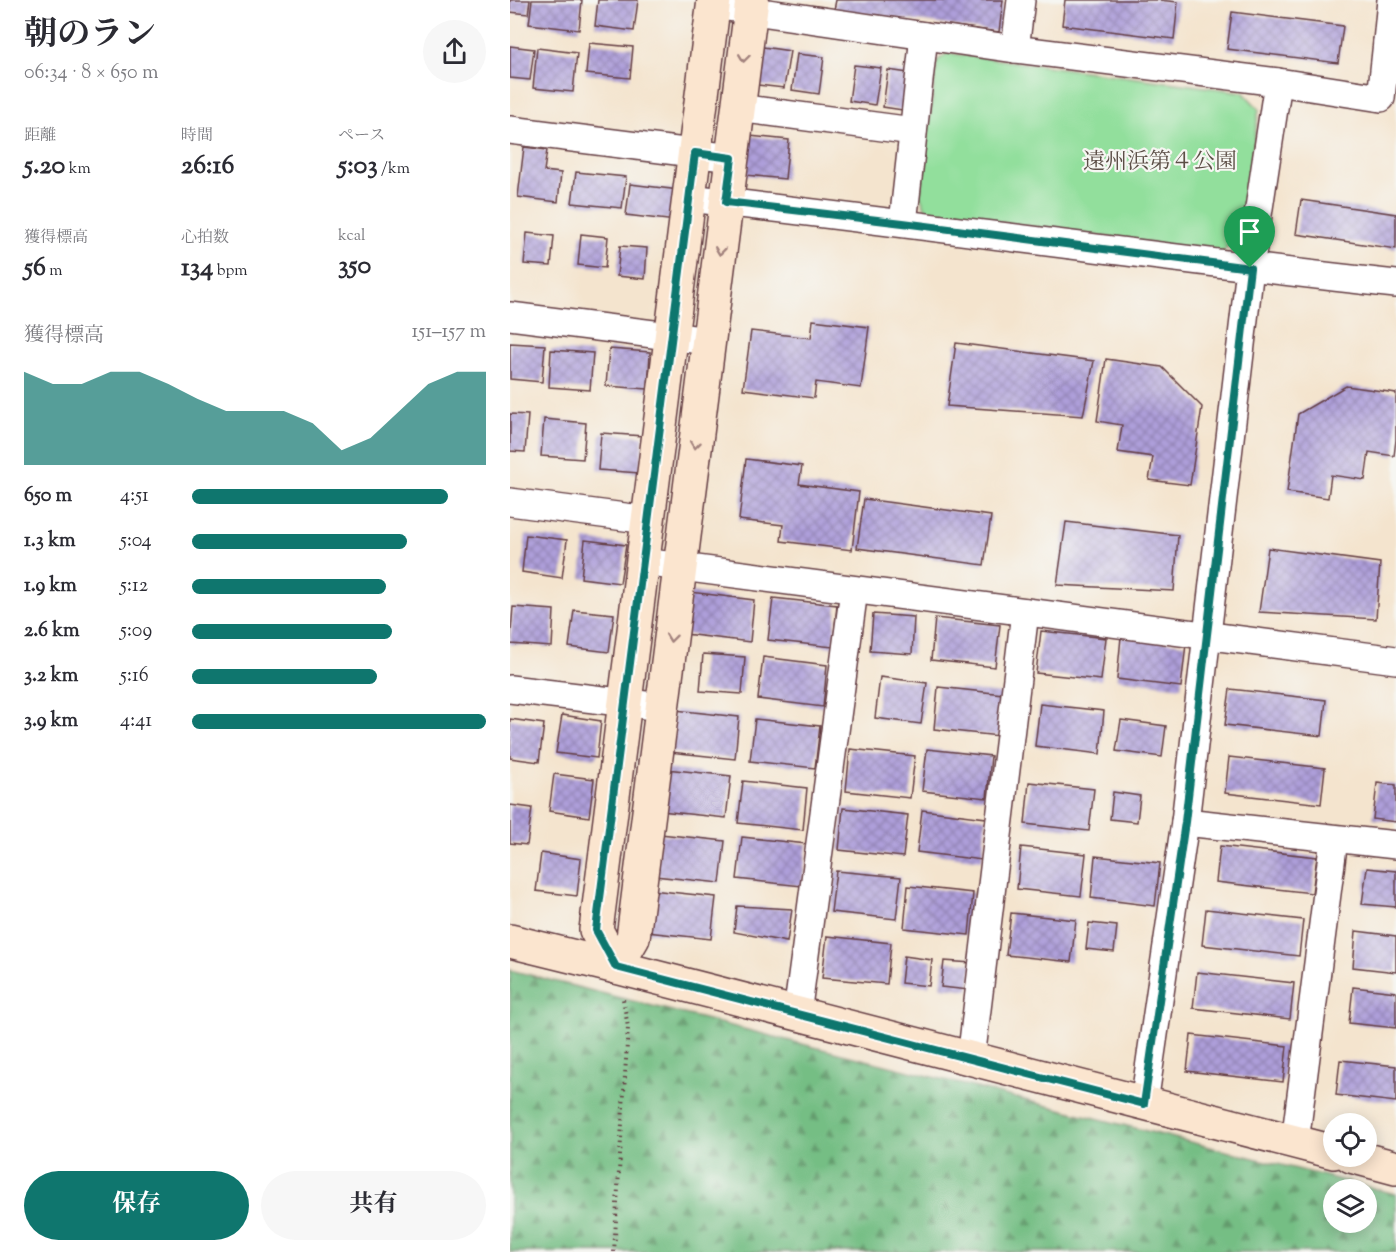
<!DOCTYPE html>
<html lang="ja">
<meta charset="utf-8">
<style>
body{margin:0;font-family:"Sorts Mill Goudy","Noto Serif JP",serif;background:#f7f7f7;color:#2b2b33;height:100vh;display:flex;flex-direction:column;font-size:22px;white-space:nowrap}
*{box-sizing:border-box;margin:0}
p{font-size:20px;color:#7c7c81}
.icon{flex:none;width:33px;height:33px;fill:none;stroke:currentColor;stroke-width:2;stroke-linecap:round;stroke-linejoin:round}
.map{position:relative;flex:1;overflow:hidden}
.side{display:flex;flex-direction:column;background:#fff;width:510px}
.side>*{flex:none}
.fabs{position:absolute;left:813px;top:1113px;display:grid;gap:12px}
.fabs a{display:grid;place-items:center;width:54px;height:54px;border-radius:50%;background:#fff;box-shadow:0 3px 15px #0003;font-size:30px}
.pin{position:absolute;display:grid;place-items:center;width:51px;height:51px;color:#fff;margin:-62px -26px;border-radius:50% 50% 50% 0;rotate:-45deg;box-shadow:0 0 6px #0007}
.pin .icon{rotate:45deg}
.round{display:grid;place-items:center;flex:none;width:63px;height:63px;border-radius:32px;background:#f7f7f7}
.summary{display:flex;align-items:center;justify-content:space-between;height:102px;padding:0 24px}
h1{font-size:33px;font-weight:700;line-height:45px}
.metrics{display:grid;grid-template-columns:repeat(3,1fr);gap:9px;height:102px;padding:6px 24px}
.metrics div{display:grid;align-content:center}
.metrics b{font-size:26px;font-weight:700}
.metrics small{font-size:16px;font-weight:400}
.metrics p{font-size:16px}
.chart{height:168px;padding:12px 24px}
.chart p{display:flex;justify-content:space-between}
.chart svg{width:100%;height:108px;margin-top:6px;fill:#0f766e;opacity:.7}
.action{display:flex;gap:12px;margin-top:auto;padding:12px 24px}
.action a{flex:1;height:69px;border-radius:36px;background:#0f766e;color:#fff;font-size:24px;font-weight:700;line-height:69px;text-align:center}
.action a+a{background:#f7f7f7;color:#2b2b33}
ul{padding:0 24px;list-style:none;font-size:20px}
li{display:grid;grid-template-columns:96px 72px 1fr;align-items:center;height:45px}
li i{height:15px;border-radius:8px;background:#0f766e}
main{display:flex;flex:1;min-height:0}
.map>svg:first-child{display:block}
.forest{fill:url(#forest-firs);stroke:#606e58;stroke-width:1.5;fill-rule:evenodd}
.green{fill:#92df9c;stroke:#6e7f64;stroke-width:1.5}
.building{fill:url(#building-cross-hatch)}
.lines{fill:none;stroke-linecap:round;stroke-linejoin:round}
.street-casing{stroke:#643d43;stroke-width:30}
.secondary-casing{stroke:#643d43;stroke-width:36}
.path{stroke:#643d43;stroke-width:4;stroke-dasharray:1.5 4.5;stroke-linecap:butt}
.street{stroke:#fff;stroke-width:27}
.secondary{stroke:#fbe5cf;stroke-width:33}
.oneway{stroke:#a2827d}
.route-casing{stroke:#fff;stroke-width:12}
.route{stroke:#0f766e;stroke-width:8}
.labels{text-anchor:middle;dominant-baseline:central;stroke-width:4.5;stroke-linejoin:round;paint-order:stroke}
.park-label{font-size:22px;fill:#5c4f47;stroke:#f6f6f2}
</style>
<main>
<section class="side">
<div class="summary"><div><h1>朝のラン</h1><p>06:34 · 8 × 650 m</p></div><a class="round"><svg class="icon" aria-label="share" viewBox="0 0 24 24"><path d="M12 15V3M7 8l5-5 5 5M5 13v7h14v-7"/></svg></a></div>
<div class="metrics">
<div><p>距離</p><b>5.20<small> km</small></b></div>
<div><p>時間</p><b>26:16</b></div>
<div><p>ペース</p><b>5:03<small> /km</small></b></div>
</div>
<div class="metrics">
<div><p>獲得標高</p><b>56<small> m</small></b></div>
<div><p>心拍数</p><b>134<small> bpm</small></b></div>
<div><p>kcal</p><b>350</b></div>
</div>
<div class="chart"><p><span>獲得標高</span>151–157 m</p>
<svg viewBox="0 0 160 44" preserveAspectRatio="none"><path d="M0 44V6L10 11L20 11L30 6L40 6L50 11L60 17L70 22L80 22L90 22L100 27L110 38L120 33L130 22L140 11L150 6L160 6V44z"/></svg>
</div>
<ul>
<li><b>650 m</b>4:51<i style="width:87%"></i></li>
<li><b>1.3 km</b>5:04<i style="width:73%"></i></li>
<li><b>1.9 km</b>5:12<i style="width:66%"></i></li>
<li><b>2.6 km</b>5:09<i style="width:68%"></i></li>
<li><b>3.2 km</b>5:16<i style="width:63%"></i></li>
<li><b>3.9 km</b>4:41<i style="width:100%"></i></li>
</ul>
<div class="action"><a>保存</a><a>共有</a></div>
</section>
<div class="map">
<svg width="886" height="1252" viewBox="0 0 886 1252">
<defs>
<pattern id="forest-firs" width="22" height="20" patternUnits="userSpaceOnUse" patternTransform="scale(1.5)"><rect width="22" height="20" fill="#75be84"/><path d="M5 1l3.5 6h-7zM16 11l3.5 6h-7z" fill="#629a6c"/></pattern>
<pattern id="building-cross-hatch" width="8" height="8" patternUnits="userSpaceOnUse" patternTransform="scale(1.5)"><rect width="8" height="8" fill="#ae9fda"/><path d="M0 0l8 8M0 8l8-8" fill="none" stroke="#9081b1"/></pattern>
</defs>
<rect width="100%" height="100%" fill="#f6f6f2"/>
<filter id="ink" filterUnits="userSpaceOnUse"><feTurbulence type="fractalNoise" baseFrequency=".0167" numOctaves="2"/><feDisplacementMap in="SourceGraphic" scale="12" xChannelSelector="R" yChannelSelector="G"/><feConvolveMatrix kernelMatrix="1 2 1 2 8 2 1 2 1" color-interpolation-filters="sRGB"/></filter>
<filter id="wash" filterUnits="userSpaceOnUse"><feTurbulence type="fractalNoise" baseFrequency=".008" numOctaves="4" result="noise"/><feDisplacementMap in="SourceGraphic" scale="24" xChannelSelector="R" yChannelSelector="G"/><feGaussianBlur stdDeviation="1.35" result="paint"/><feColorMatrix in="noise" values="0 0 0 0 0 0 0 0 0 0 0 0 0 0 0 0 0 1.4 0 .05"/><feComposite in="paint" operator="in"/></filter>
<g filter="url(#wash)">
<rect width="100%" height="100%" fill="#f4e4ce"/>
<path class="forest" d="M 0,970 L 886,1194 L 886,1252 L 0,1252 ZM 824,1190 L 856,1190 L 856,1222 L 824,1222 Z"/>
<path class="green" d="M 438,53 L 733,92 L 749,109 L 730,234 L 711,253 L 417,212 L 410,195 L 427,61 Z"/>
<g id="blocks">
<g class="building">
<path d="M 0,0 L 20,0 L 18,14 L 0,12 Z"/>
<path d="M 22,0 L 72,0 L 69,30 L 19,24 Z"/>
<path d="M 88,0 L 128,0 L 124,31 L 85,26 Z"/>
<path d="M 326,0 L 493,0 L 489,32 L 324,10 Z"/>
<path d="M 555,0 L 649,0 L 668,2 L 664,39 L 552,25 Z"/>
<path d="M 722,12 L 833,26 L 828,63 L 717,49 Z"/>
<path d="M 79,43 L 123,47 L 120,78 L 76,74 Z"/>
<path d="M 0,46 L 24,49 L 20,80 L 0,78 Z"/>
<path d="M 253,47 L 280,51 L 274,88 L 248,85 Z"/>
<path d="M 27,48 L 67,53 L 63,92 L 23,88 Z"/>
<path d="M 287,54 L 314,57 L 309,94 L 282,90 Z"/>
<path d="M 344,65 L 371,68 L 365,105 L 339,101 Z"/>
<path d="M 378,70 L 405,74 L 399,111 L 373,107 Z"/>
<path d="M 240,136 L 279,140 L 275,179 L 236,175 Z"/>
<path d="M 14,147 L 37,150 L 34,171 L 51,173 L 48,202 L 8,197 Z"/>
<path d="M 66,172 L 116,177 L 112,208 L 62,203 Z"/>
<path d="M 120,184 L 169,190 L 166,221 L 116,215 Z"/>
<path d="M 791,200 L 886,214 L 886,249 L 786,234 Z"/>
<path d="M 17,233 L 44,236 L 41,266 L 14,264 Z"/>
<path d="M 71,234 L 98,237 L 95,268 L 68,265 Z"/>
<path d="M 110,246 L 137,248 L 135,279 L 107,276 Z"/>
<path d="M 303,320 L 359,327 L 351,388 L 306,382 L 304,398 L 233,389 L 241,331 L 301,338 Z"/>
<path d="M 0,343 L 35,345 L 32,382 L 0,379 Z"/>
<path d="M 446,343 L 584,361 L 573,416 L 437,406 Z"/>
<path d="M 99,349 L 140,352 L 138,389 L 96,386 Z"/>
<path d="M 41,350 L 83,353 L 80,390 L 39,387 Z"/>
<path d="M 596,359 L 652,367 L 692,407 L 680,485 L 639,480 L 643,457 L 608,452 L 612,425 L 587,421 Z"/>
<path d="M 836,386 L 886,393 L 886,440 L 884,456 L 859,452 L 855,480 L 821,475 L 818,498 L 777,492 L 788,414 Z"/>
<path d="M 0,414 L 18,415 L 15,452 L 0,451 Z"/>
<path d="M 34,419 L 76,423 L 73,459 L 31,456 Z"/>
<path d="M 91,433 L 133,436 L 130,473 L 88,470 Z"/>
<path d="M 236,459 L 292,466 L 289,484 L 349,492 L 342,550 L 271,541 L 273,525 L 229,520 Z"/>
<path d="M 354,499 L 481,516 L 474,565 L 347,548 Z"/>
<path d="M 556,522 L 668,535 L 664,591 L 547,585 Z"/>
<path d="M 16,535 L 57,540 L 52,578 L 12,572 Z"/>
<path d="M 75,540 L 116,545 L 110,583 L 71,578 Z"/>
<path d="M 758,548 L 870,563 L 866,619 L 749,612 Z"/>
<path d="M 180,592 L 244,600 L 240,642 L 175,634 Z"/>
<path d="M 263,598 L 327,605 L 323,647 L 258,640 Z"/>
<path d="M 3,607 L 44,610 L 42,647 L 0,644 Z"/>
<path d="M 64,610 L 104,614 L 99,652 L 59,647 Z"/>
<path d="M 363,614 L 404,617 L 402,654 L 360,651 Z"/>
<path d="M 425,618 L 490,625 L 485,667 L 421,660 Z"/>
<path d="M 531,631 L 596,638 L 591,680 L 526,673 Z"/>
<path d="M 611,637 L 676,644 L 671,687 L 607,679 Z"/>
<path d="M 193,654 L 235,657 L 232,694 L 190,691 Z"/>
<path d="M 253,657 L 317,665 L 313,707 L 248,699 Z"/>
<path d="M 370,677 L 417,683 L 411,724 L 365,718 Z"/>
<path d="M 428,687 L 493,694 L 489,736 L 424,729 Z"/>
<path d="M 720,689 L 816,700 L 812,736 L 715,725 Z"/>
<path d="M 530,704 L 594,711 L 590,754 L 525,746 Z"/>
<path d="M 165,710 L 229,717 L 225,759 L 160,752 Z"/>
<path d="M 52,715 L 91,721 L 87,758 L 46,753 Z"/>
<path d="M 0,719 L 34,724 L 29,762 L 0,758 Z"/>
<path d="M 245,719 L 310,726 L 305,768 L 240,761 Z"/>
<path d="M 611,720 L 656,726 L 652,757 L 606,751 Z"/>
<path d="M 340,749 L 405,756 L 400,798 L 336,791 Z"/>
<path d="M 417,749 L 481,756 L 477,798 L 412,791 Z"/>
<path d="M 719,757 L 815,768 L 811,804 L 715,793 Z"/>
<path d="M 156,769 L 221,776 L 216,818 L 151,811 Z"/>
<path d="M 44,774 L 84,779 L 79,817 L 39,811 Z"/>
<path d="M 233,781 L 297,788 L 293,830 L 228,823 Z"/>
<path d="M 519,782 L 584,789 L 579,831 L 515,824 Z"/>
<path d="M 867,783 L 886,785 L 886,822 L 863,819 Z"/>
<path d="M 603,792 L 630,796 L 627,822 L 600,819 Z"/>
<path d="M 0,805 L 22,808 L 17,845 L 0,843 Z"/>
<path d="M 333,808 L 398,815 L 393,857 L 329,850 Z"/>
<path d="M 412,810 L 476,818 L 472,860 L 407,852 Z"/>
<path d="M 150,834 L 215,841 L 210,883 L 145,876 Z"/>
<path d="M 232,837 L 297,844 L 292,886 L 227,879 Z"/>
<path d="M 710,846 L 807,857 L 802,893 L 706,882 Z"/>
<path d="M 511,847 L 576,854 L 571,896 L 507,889 Z"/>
<path d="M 31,853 L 71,859 L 67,896 L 26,891 Z"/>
<path d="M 585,856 L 650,863 L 645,906 L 581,898 Z"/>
<path d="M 857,868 L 886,871 L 886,907 L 852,904 Z"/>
<path d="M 326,871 L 391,877 L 386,919 L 321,912 Z"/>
<path d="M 398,886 L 463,893 L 459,935 L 394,928 Z"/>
<path d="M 141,890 L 206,897 L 201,939 L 137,932 Z"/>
<path d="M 227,906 L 282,909 L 277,942 L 224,932 Z"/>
<path d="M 696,909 L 793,920 L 789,956 L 692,945 Z"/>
<path d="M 501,913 L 566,920 L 561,962 L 496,955 Z"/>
<path d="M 579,923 L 607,926 L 604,952 L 576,949 Z"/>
<path d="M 846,931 L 886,936 L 886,972 L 843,967 Z"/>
<path d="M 317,936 L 381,943 L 377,984 L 312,978 Z"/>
<path d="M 394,956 L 422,960 L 419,986 L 391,983 Z"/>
<path d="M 434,961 L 462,963 L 459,990 L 431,987 Z"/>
<path d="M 687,972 L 784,983 L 780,1019 L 683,1008 Z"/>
<path d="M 843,987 L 886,992 L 886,1028 L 839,1023 Z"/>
<path d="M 681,1035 L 777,1046 L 773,1082 L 677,1071 Z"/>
<path d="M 830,1060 L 886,1066 L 886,1102 L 826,1095 Z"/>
</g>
</g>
</g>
<g filter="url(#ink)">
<use href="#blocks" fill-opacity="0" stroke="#643d43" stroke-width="1.5"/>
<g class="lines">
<defs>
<g id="street">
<path d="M 203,5 L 505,49 L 768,82 L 871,98 L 877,42 L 886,43"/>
<path d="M 877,42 L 881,0"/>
<path d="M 505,49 L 511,0"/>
<path d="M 228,108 L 403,131"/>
<path d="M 0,130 L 222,158"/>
<path d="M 179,198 C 415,225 650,258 886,284"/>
<path d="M 393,223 L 414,36"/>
<path d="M 0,316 L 199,341"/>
<path d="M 0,502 L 138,520"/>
<path d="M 133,562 L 886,660"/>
<path d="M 0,689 L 152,707"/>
<path d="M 675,822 L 886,845"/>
<path d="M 287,1014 L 344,590"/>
<path d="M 461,1059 L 515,612"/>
<path d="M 634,1103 L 675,822 L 740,268 L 768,82"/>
<path d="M 785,1142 L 824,839"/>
</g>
<g id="secondary">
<path d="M 0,941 L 106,967 L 824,1152"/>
<path d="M 106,967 L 86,930 L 204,0"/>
<path d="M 106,967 L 123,938 L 242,0"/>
<path d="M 841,1156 L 886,1168"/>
</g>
</defs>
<use href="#street" class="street-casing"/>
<use href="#secondary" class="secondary-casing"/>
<path class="path" d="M 104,1252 L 118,1027 L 113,999"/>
<use href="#street" class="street"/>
<use href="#secondary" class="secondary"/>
</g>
<defs><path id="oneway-chevron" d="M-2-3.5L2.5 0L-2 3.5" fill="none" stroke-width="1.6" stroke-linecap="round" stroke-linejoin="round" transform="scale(1.5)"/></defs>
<g class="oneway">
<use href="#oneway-chevron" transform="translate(234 58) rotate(97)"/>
<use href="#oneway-chevron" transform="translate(210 251) rotate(97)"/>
<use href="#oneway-chevron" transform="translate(185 445) rotate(97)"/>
<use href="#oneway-chevron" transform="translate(161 638) rotate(97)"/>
</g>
</g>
<g class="lines" filter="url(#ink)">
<defs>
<path id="route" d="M 185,153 L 222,158 L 216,202 L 393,223 L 740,268 L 675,822 L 634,1104 L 106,967 L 86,930 Z"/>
</defs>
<use href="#route" class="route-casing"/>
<use href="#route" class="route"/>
</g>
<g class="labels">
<g class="park-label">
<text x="650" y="163">遠州浜第４公園</text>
</g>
</g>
</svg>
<div class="fabs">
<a><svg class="icon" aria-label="locate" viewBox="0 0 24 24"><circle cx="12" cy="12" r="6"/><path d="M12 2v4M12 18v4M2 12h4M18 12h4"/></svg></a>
<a><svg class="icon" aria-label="layers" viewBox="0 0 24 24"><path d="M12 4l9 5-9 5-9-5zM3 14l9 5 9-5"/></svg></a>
</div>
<div class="pin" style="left:740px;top:268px;background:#1e9e55"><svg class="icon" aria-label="arrive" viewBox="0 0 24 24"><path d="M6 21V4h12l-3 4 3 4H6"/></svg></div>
</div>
</main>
